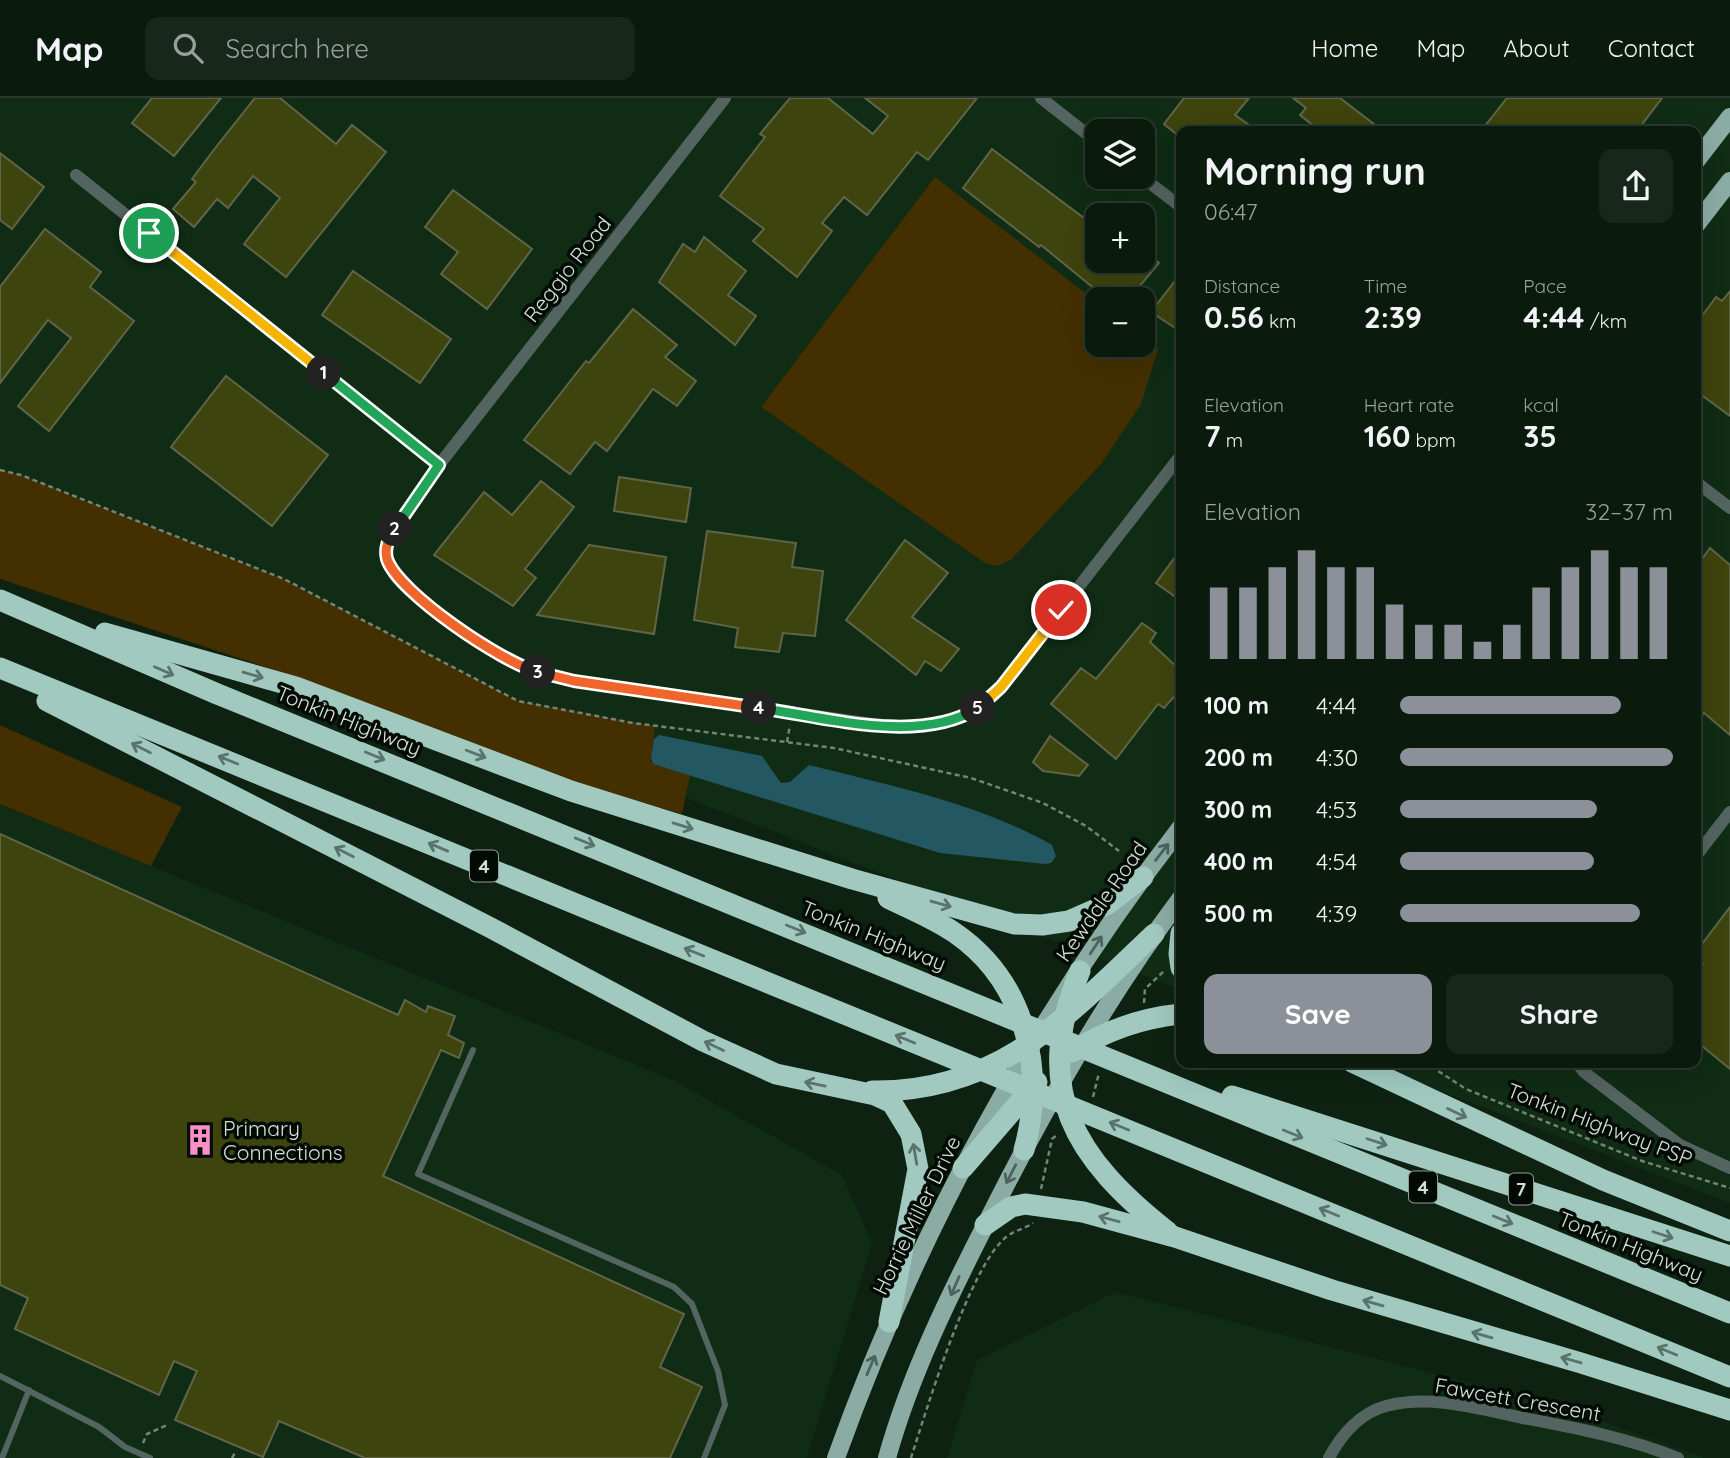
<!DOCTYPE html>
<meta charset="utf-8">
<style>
body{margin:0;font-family:Quicksand,sans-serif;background:#18271b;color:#f1f3f6;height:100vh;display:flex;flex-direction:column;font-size:26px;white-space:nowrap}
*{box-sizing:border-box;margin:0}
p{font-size:23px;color:#99a19d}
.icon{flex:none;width:38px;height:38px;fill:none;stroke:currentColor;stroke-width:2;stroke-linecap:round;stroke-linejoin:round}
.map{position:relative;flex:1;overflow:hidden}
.details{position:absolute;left:1176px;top:28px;width:525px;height:942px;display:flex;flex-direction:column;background:#0a1a0d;border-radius:14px;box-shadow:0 7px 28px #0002,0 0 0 2px #2a382e}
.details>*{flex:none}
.buttons{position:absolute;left:1085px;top:21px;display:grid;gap:14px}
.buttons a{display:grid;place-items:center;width:70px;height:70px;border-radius:14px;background:#0a1a0d;box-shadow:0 7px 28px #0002,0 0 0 2px #2a382e;font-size:35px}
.pin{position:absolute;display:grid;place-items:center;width:60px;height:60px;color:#fff;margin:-30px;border:4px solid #fff;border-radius:50%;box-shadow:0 2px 7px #0007}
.km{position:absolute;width:35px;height:35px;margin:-18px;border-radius:50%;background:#222;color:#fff;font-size:19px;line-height:35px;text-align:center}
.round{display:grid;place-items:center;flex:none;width:74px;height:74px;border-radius:14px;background:#18271b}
.head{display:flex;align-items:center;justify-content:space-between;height:119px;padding:0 28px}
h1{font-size:38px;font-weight:800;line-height:52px}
.stats{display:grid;grid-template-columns:repeat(3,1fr);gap:10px;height:119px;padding:7px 28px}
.stats div{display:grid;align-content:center}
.stats b{font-size:30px;font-weight:800}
.stats small{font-size:19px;font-weight:400}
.stats p{font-size:19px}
.chart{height:196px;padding:14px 28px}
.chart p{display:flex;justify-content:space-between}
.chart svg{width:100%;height:126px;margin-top:7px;stroke:#8c9099;stroke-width:6}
.button{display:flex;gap:14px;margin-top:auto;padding:14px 28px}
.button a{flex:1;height:80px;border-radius:14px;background:#8c9099;color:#fff;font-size:28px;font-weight:800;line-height:80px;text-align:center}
.button a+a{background:#18271b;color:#f1f3f6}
ul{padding:0 28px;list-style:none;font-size:23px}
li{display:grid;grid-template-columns:112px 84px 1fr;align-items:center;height:52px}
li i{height:18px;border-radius:9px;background:#8c9099}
header{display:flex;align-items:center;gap:42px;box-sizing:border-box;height:98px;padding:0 35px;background:#0a1a0d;border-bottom:2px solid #2a382e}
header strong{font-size:33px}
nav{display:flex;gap:38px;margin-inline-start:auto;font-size:24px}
.search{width:490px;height:63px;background:#18271b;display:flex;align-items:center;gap:18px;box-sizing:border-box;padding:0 24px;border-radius:14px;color:#99a19d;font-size:26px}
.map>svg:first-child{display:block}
.built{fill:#102c15;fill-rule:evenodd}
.green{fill:#432f00}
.water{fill:#235761}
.building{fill:#3e440d;stroke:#606549;stroke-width:2}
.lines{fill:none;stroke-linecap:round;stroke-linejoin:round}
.path{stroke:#738576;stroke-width:2.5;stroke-dasharray:5 3.5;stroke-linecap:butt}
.lane{stroke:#546460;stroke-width:6}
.street{stroke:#546460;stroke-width:12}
.primary{stroke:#8baca5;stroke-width:18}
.highway{stroke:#a1c9c0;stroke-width:21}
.oneway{stroke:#5a736b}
.oneway2{stroke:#4e635d}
.split-1-casing{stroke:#fff;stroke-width:14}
.split-2-casing{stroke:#fff;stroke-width:14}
.split-3-casing{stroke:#fff;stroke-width:14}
.split-4-casing{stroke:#fff;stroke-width:14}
.split-5-casing{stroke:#fff;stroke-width:14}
.split-6-casing{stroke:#fff;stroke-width:14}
.split-1{stroke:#f5b400;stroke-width:9}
.split-2{stroke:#22a559;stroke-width:9}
.split-3{stroke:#f0652b;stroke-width:9}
.split-4{stroke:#f0652b;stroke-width:9}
.split-5{stroke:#22a559;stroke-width:9}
.split-6{stroke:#f5b400;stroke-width:9}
.labels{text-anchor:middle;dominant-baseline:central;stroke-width:7;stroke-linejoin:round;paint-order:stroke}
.shield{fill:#030904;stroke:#94a095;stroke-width:2}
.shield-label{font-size:19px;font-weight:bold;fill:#d2e0d3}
.street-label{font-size:21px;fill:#d2e0d3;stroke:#030904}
.poi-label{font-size:21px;fill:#d2e0d3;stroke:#030904;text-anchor:start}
</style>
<header>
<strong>Map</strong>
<div class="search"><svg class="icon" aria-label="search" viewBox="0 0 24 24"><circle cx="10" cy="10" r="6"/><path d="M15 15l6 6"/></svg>Search here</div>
<nav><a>Home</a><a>Map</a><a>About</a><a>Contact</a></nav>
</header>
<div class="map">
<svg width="1730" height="1360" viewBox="0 0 1730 1360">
<rect width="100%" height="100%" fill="#0d2211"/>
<g class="built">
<path d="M 0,0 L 1730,0 L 1730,1105 L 1367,964 L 1696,964 L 1696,33 L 1181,33 L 1181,892 L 414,594 L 0,401 ZM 1097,33 L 1143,33 L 1143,79 L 1097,79 ZM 1097,117 L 1143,117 L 1143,163 L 1097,163 ZM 1097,201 L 1143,201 L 1143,247 L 1097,247 Z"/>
<path d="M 0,706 L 673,982 L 842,1077 L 872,1145 L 807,1360 L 0,1360 Z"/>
<path d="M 1116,1194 L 1552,1306 L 1705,1360 L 947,1360 L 977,1262 Z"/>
</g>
<g class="green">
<path d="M 935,79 L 1097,204 L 1097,247 L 1143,247 L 1143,239 L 1158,251 L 1141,306 L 1101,366 L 1011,462 L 997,468 L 985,465 L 761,309 Z"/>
<path d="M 0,372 L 21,377 L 284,481 L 518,603 L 655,628 L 651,664 L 690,677 L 682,716 L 565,682 L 314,585 L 0,481 Z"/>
<path d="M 0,627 L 182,709 L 151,768 L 0,706 Z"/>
</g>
<path class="water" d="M 659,637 L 762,658 L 781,685 L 790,684 L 809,667 C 892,688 978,705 1052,747 L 1056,758 L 1051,765 L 1045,766 L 940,755 L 653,666 L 651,660 L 654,641 Z"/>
<g class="building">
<path d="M 152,0 L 221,0 L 174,58 L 132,25 Z"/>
<path d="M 255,0 L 280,0 L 336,46 L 352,27 L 386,54 L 286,179 L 244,146 L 280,100 L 253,78 L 228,110 L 217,101 L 194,129 L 173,111 L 196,84 L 192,81 L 216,49 Z"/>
<path d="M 790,0 L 828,0 L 873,36 L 888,18 L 865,0 L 977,0 L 928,62 L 917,54 L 867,117 L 844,99 L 822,125 L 832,133 L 797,179 L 753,143 L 764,131 L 720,98 L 765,39 L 760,36 Z"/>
<path d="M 1184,0 L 1249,0 L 1235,17 L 1258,33 L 1181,33 L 1181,40 L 1164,26 Z"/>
<path d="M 1293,0 L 1340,0 L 1383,33 L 1320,33 L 1300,17 L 1306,10 Z"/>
<path d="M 1507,0 L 1662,0 L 1637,33 L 1481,33 Z"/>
<path d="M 992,51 L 1084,120 L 1090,112 L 1097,118 L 1097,163 L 1143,163 L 1143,152 L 1159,165 L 1129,201 L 1107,201 L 1041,147 L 1039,149 L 963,90 Z"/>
<path d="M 0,55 L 44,89 L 12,131 L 0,122 Z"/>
<path d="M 453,92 L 532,151 L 487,211 L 441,176 L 458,154 L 425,129 Z"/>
<path d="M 45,131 L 101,174 L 90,189 L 134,223 L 49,333 L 18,308 L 71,240 L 48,222 L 0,285 L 0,189 Z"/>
<path d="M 704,139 L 746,173 L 728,197 L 756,218 L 735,247 L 659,184 L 683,146 L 695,154 Z"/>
<path d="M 353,173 L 451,241 L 420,285 L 322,217 Z"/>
<path d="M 1181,175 L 1181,234 L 1151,214 Z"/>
<path d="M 1730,193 L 1730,318 L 1696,293 L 1696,226 L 1716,199 L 1722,203 Z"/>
<path d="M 633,211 L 677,247 L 665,259 L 696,283 L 677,308 L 653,291 L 607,353 L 595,344 L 570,376 L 524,342 L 586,263 L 589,265 Z"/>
<path d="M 226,278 L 328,357 L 272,428 L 171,349 Z"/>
<path d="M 619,379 L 691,390 L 686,424 L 614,413 Z"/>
<path d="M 541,383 L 574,409 L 525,471 L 536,480 L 513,508 L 434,457 L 484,394 L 512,417 Z"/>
<path d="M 707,433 L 796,445 L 792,469 L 823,473 L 815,538 L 783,535 L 779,554 L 735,549 L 738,530 L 694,522 Z"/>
<path d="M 905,442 L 948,475 L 912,519 L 959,551 L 941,573 L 925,563 L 916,577 L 846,522 Z"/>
<path d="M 589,447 L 666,459 L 654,536 L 537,517 Z"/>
<path d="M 1710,450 L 1730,467 L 1730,637 L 1704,615 L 1696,624 L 1696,469 Z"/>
<path d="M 1181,451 L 1181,503 L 1156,485 Z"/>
<path d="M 1142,525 L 1156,535 L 1150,544 L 1181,573 L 1181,591 L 1164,610 L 1158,606 L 1116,661 L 1051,606 L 1081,570 L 1096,581 Z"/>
<path d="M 1050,638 L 1088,667 L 1079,678 L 1043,673 L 1033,664 Z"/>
<path d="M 0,736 L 398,917 L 405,902 L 426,914 L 428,908 L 455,918 L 448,937 L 464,945 L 459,960 L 441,952 L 383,1078 L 684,1216 L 660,1269 L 702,1289 L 670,1360 L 365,1360 L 279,1323 L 263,1359 L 175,1322 L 197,1273 L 174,1263 L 159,1297 L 15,1231 L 28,1200 L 0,1187 Z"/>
<path d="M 1730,809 L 1730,971 L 1696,943 L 1696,876 L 1703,866 L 1696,862 L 1696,854 Z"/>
</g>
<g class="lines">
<g class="path">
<path d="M 0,372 L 21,377 L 284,481 L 518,603 L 633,625 L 834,650 L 971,680 L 1043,705 L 1086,728 L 1119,753"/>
<path d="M 787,644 L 790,627"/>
<path d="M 1144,905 L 1145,891 L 1164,873"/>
<path d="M 1424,964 L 1466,991 L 1642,1063 L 1730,1090"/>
<path d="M 1093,999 L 1099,975"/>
<path d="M 1041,1091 L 1052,1041 L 1058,1036"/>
<path d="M 143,1345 L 147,1336 L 167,1327"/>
<path d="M 232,1360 L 236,1353"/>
<path d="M 911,1360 C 927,1310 969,1171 1005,1140 C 1014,1132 1025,1131 1033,1125"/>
</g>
<g class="lane">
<path d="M 473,952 L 418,1076 L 674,1189 L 692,1206 L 718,1273 L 725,1307 L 704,1360"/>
<path d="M 0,1278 L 99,1329 L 125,1349 L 150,1360"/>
<path d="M 2,1360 L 29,1292"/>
</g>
<g class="street">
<path d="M 725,0 L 439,367 L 387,444 C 386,455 387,466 394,476 C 413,503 495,557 527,570 C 541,576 558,579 574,583 L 872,626 C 931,631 956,630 1001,589 L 1181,357"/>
<path d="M 1041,0 L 1097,44"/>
<path d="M 76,77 L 439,367"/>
<path d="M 1142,79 L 1181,109"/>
<path d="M 1696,384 L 1730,410"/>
<path d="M 1696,758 L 1730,714"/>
<path d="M 1576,964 L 1584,974 L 1680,1047 L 1730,1070"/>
<path d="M 1329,1360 C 1341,1337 1360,1315 1386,1308 C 1432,1296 1479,1311 1523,1320 C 1576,1330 1628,1340 1678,1360"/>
</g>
<g class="primary">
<path d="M 1696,63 L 1730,19"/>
<path d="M 1696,127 L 1730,83"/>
<path d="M 836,1360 C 917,1134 1034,919 1181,729"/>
<path d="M 887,1360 C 910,1277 950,1196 989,1120 C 1045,1009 1106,900 1181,800"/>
</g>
<g class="highway">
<path d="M 0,502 L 215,595 L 1730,1215"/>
<path d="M 105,535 L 296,589 L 571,693 L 852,781 L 1014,826 L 1042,827 L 1069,823 L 1108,806 L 1143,779"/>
<path d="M 0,570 L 1730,1279"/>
<path d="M 47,603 L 491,830 L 703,943 L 776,976 L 875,997 L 892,1005 L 911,1036 L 918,1071 L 889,1224"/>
<path d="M 888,800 C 910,811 935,821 955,835 C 1026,884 1046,973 1024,1052"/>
<path d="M 1181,835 L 1179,856 L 1181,870"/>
<path d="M 1080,873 C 1031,992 1074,1060 1168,1134"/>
<path d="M 1072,954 C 1106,932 1141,920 1181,916"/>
<path d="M 1352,964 L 1603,1082 L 1730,1133"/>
<path d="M 872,993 C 999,995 1069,917 1154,836"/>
<path d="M 1232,998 L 1730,1158"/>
<path d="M 963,1070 L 1037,984"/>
<path d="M 985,1127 L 1011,1109 L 1025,1106 L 1083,1114 L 1175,1139 L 1332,1192 L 1581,1265 L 1730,1312"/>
</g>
</g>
<defs><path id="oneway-shaft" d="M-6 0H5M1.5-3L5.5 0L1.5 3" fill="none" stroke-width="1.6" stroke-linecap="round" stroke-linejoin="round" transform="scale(1.75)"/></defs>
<g class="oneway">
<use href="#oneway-shaft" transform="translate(164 573) rotate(24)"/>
<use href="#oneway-shaft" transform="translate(253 577) rotate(16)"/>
<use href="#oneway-shaft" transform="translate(141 650) rotate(-153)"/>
<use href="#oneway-shaft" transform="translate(476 656) rotate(21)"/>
<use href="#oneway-shaft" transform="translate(375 658) rotate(22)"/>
<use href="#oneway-shaft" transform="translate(228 662) rotate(-158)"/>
<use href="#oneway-shaft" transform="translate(683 728) rotate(17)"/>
<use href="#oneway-shaft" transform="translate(585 744) rotate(22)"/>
<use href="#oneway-shaft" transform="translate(438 749) rotate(-157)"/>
<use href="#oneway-shaft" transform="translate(344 754) rotate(-153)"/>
<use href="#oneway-shaft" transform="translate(941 806) rotate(16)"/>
<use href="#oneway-shaft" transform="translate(796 831) rotate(22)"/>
<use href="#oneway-shaft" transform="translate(694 854) rotate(-158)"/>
<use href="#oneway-shaft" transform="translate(905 941) rotate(-158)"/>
<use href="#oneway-shaft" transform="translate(714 948) rotate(-155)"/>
<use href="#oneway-shaft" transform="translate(815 986) rotate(-168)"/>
<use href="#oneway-shaft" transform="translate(1457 1015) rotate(26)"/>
<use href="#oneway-shaft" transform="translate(1119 1028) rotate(-158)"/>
<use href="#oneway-shaft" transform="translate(1293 1036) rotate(22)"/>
<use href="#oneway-shaft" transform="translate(1377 1044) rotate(18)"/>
<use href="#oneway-shaft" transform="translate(915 1056) rotate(-100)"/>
<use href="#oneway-shaft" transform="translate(1329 1114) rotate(-158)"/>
<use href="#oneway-shaft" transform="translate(1109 1121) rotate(-165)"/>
<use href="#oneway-shaft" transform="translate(1503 1122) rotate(22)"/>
<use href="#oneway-shaft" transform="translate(1663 1137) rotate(18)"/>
<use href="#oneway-shaft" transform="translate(1373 1205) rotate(-164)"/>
<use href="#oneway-shaft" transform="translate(1482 1237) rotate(-164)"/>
<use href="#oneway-shaft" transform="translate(1667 1253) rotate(-158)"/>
<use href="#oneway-shaft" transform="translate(1571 1262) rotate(-164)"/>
</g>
<g class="oneway2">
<use href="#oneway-shaft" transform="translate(1162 754) rotate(-52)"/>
<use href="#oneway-shaft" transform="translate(1096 847) rotate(-57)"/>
<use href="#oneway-shaft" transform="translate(1011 1076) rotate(117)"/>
<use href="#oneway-shaft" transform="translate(955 1188) rotate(114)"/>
<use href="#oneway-shaft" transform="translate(871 1267) rotate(-67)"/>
</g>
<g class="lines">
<defs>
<path id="split-1" d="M 149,135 L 324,275"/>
<path id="split-2" d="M 324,275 L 439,367 L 395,431"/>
<path id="split-3" d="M 395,431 C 389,441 384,449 387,461 C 398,495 503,565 538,574"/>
<path id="split-4" d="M 538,574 L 574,583 L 759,610"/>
<path id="split-5" d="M 759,610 C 825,619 919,647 978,610"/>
<path id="split-6" d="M 978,610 L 1001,589 L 1061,512"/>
</defs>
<use href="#split-1" class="split-1-casing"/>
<use href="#split-2" class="split-2-casing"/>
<use href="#split-3" class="split-3-casing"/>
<use href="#split-4" class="split-4-casing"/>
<use href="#split-5" class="split-5-casing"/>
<use href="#split-6" class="split-6-casing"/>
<use href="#split-1" class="split-1"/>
<use href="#split-2" class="split-2"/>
<use href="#split-3" class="split-3"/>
<use href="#split-4" class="split-4"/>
<use href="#split-5" class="split-5"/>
<use href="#split-6" class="split-6"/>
</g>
<defs>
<symbol id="building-bare" viewBox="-9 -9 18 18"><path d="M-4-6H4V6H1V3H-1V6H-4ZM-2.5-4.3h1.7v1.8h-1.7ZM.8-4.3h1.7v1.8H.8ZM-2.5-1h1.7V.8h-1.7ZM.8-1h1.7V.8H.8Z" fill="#f98fc8" stroke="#030904" stroke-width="2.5" paint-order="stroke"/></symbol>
</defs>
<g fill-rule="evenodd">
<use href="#building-bare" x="178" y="1020" width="44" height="44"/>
</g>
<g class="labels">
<g class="shield">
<rect x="470" y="752.5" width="28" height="31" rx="5"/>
<rect x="1409" y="1073.5" width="28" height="31" rx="5"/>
<rect x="1509" y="1075.5" width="24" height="31" rx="5"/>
</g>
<g class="shield-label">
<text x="484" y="768">4</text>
<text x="1423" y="1089">4</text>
<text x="1521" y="1091">7</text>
</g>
<g class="street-label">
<text transform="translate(567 171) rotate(-52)">Reggio Road</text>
<text transform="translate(349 622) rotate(22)">Tonkin Highway</text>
<text transform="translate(1101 803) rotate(-55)">Kewdale Road</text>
<text transform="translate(874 837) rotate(22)">Tonkin Highway</text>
<text transform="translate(1600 1026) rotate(21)">Tonkin Highway PSP</text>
<text transform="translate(916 1117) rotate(-64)">Horrie Miller Drive</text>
<text transform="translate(1631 1148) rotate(22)">Tonkin Highway</text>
<text transform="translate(1518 1301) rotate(10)">Fawcett Crescent</text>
</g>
<g class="poi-label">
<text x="223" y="1030">Primary<tspan x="223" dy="24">Connections</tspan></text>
</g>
</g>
</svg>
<div class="buttons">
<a><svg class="icon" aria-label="layers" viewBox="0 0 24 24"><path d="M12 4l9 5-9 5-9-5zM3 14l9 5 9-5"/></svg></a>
<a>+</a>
<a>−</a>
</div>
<div class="pin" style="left:149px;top:135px;background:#1e9e55"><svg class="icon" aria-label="arrive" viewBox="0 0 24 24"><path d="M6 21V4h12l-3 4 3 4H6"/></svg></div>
<div class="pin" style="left:1061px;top:512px;background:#d93025"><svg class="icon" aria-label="check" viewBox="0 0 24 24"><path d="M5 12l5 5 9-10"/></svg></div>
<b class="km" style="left:324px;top:275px">1</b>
<b class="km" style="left:395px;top:431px">2</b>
<b class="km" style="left:538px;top:574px">3</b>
<b class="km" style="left:759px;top:610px">4</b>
<b class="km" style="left:978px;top:610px">5</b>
<section class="details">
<div class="head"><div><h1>Morning run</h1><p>06:47</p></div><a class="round"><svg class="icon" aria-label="share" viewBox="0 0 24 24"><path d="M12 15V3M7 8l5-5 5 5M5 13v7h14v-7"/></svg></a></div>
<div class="stats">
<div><p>Distance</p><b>0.56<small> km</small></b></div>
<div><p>Time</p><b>2:39</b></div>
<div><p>Pace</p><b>4:44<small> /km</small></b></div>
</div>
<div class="stats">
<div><p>Elevation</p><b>7<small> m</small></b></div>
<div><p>Heart rate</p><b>160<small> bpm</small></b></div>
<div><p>kcal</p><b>35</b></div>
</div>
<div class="chart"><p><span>Elevation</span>32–37 m</p>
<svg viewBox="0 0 160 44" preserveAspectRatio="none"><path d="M5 44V19M15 44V19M25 44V12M35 44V6M45 44V12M55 44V12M65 44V25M75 44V32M85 44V32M95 44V38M105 44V32M115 44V19M125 44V12M135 44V6M145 44V12M155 44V12"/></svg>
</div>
<ul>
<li><b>100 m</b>4:44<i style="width:81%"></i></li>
<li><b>200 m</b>4:30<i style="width:100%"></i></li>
<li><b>300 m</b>4:53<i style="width:72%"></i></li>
<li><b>400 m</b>4:54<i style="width:71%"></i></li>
<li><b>500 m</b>4:39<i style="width:88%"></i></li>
</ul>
<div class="button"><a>Save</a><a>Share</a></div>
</section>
</div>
